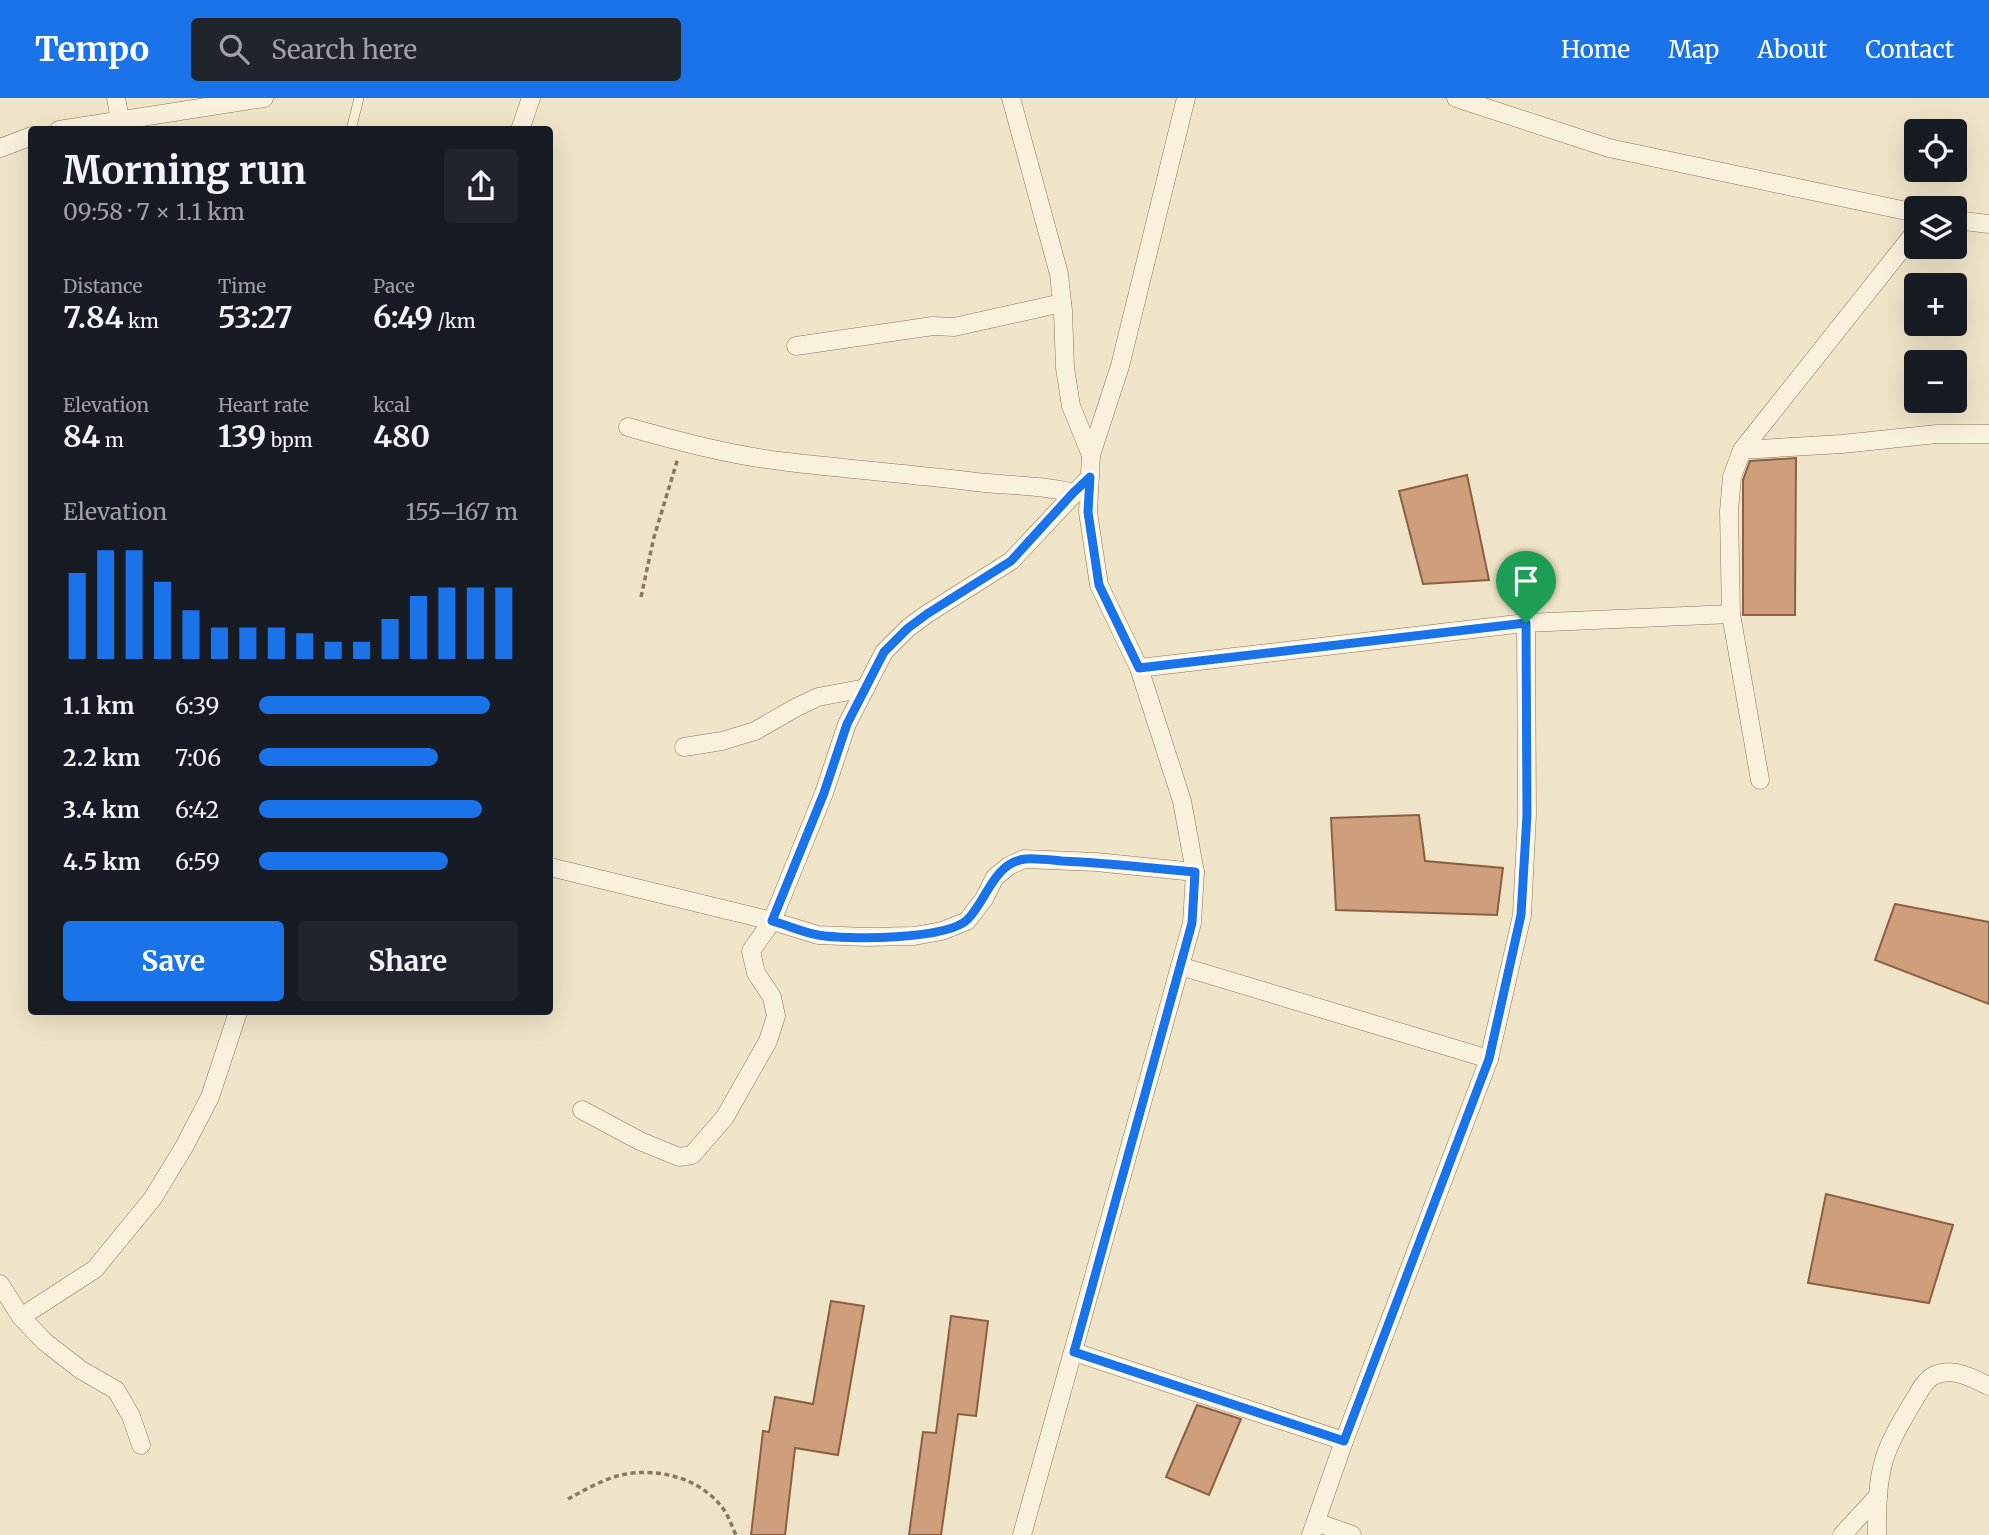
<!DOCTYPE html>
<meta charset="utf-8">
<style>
body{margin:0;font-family:Merriweather,serif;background:#20242c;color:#f1f3f6;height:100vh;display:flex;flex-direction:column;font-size:26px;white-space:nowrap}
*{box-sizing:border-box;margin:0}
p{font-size:23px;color:#9ea1a6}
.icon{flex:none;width:38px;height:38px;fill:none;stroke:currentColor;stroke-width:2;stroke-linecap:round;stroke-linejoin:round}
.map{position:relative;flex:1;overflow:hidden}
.side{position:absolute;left:28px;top:28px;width:525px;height:889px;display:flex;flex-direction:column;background:#171b24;border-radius:7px;box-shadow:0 7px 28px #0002}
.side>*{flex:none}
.tools{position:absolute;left:1904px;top:21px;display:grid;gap:14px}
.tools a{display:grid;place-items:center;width:63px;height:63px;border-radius:7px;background:#171b24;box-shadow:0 7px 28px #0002;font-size:35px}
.pin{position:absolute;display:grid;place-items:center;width:60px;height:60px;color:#fff;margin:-72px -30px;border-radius:50% 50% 50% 0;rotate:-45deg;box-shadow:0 0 7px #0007}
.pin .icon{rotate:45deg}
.round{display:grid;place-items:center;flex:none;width:74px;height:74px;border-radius:7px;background:#20242c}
.headline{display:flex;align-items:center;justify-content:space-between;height:119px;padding:0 35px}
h1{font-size:38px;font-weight:700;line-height:52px}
.stats{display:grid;grid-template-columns:repeat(3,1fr);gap:10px;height:119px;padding:7px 35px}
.stats div{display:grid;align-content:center}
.stats b{font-size:30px;font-weight:700}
.stats small{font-size:19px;font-weight:400}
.stats p{font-size:19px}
.chart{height:196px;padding:14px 35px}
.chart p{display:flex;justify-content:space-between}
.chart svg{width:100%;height:126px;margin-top:7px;stroke:#1a73e8;stroke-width:6}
.button{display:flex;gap:14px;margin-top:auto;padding:14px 35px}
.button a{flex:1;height:80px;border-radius:7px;background:#1a73e8;color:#fff;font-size:28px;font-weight:700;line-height:80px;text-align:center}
.button a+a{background:#20242c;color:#f1f3f6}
ul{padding:0 35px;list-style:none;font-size:23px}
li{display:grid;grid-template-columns:112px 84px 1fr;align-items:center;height:52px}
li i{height:18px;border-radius:9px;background:#1a73e8}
header{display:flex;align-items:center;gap:42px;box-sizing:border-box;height:98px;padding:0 35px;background:#1a73e8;color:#fff}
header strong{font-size:33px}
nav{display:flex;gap:38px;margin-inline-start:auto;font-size:24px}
.search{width:490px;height:63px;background:#20242c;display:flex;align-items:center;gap:18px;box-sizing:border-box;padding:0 24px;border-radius:7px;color:#9ea1a6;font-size:26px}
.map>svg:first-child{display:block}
.building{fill:#cf9f7d;stroke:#8d5f41;stroke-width:2}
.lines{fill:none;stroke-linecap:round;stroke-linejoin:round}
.service-casing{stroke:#8d765c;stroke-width:10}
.minor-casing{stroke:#8d765c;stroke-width:19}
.path{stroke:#8d765c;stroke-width:3.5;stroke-dasharray:5 3.5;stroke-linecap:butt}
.service{stroke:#faf1dc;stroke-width:9}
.minor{stroke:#faf1dc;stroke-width:18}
.route-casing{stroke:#fff;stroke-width:14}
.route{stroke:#1a73e8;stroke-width:9}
</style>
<header>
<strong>Tempo</strong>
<div class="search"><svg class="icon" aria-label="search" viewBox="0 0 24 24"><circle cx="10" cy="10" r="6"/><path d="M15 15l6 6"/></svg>Search here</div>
<nav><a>Home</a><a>Map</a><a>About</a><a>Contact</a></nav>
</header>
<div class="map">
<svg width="1989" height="1437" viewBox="0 0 1989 1437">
<rect width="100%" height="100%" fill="#f0e4c8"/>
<g class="building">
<path d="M 1796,360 L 1795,517 L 1743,517 L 1743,382 L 1750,363 Z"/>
<path d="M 1467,377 L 1489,482 L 1423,486 L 1399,393 Z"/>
<path d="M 1419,717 L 1425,763 L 1503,770 L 1497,817 L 1336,812 L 1331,720 Z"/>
<path d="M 1895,806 L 1989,824 L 1989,906 L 1875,862 Z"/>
<path d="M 1826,1096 L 1953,1127 L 1929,1205 L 1808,1185 Z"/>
<path d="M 831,1203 L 864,1208 L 838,1357 L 795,1350 L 785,1437 L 751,1437 L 763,1333 L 769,1334 L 775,1299 L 813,1306 Z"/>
<path d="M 951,1218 L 988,1223 L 976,1318 L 958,1316 L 941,1437 L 909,1437 L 923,1334 L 936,1335 Z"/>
<path d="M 1197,1307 L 1241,1321 L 1209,1397 L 1166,1379 Z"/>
</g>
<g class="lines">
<defs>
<path id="service" d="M 351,32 L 359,0"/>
<g id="minor">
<path d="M 116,0 L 122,32"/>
<path d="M 1011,0 L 1059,176 L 1063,213 L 1065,270 L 1071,308 L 1091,357"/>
<path d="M 1456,0 L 1609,50 L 1916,115"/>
<path d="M 59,32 L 264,0"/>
<path d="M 520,32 L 531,0"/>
<path d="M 0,50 L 32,38"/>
<path d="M 1955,122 L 1989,126"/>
<path d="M 796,248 L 933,228 L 954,229 L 1062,205"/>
<path d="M 628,329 C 681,344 734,358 788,364 C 848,371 908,376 968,383 C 1003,388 1039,386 1073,395"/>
<path d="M 1742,352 L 1842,346 L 1937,336 L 1989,336"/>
<path d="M 1139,570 L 1526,525 L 1731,516"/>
<path d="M 684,649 L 722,643 L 755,633 L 795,610 L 818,599 L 866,590"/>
<path d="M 1760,682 L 1731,516 L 1729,413 L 1732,379 L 1742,352 L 1916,133"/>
<path d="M 550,769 L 772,823 L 818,837 L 866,839 L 914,838 L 942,833 L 967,823 L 984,801 L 995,779 L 1009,768 L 1024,761 L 1096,764 L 1195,774"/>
<path d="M 1180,868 L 1489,961"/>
<path d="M 582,1012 L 640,1043 L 679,1059 L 692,1057 L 725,1019 L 768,943 L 776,918 L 772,899 L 756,875 L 751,853 L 772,823 L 824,695 L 847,626 L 884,554 L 908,530 L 927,516 L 1011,463 L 1090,379"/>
<path d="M 0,1186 L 21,1219 L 45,1244 L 81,1272 L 116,1292 L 131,1318 L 141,1347"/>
<path d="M 21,1219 L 95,1171 L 153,1100 L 184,1049 L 210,999 L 238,914"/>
<path d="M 1074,1254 L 1344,1343"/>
<path d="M 1316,1424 L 1352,1437"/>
<path d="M 1022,1437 L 1192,825 L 1195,774 L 1182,703 L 1139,570 L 1099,487 L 1088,414 L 1091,357 L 1120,268 L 1186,0"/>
<path d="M 1311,1437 L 1344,1343 L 1489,961 L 1522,817 L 1527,717 L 1526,525"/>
<path d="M 1842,1437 L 1878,1398"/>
<path d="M 1877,1437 C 1877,1412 1877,1386 1884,1362 C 1890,1342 1902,1322 1913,1304 C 1918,1296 1924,1283 1933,1278 C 1952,1268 1972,1280 1989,1288"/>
</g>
</defs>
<use href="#service" class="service-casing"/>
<use href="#minor" class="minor-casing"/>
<g class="path">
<path d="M 641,499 L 654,439 L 678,360"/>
<path d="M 568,1401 C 583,1393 600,1383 617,1378 C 655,1368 701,1379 724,1412 C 729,1419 732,1429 736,1437"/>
</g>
<use href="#service" class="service"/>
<use href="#minor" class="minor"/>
</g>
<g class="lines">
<defs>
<path id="route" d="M 1090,379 L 1088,414 L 1099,487 L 1139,570 L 1526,525 L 1527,717 L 1521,817 L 1489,961 L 1344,1343 L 1074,1254 L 1192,825 L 1195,774 C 1151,770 1107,765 1062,763 C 1051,762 1037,760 1025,761 C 994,765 987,801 968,821 C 948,842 847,842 818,837 C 802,834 787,827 772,823 L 824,695 L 847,626 L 884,554 L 908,530 L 927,516 L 1011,463 L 1073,395 Z"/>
</defs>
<use href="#route" class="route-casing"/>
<use href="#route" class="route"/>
</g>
</svg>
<div class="tools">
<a><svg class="icon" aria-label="locate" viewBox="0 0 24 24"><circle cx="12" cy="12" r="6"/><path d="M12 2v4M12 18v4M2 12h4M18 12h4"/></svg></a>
<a><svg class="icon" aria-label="layers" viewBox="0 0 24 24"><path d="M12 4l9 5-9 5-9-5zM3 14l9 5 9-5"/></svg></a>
<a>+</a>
<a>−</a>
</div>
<div class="pin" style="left:1526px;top:525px;background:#1e9e55"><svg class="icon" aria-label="arrive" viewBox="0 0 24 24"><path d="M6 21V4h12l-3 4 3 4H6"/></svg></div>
<section class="side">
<div class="headline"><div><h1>Morning run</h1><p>09:58 · 7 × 1.1 km</p></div><a class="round"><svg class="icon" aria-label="share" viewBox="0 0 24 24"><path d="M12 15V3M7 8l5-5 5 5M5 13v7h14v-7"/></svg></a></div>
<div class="stats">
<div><p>Distance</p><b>7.84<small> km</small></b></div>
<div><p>Time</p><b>53:27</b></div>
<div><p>Pace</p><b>6:49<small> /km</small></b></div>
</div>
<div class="stats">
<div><p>Elevation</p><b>84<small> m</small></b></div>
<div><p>Heart rate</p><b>139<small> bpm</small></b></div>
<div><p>kcal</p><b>480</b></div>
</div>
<div class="chart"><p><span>Elevation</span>155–167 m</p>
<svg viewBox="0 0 160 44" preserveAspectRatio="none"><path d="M5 44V14M15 44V6M25 44V6M35 44V17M45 44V27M55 44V33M65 44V33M75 44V33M85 44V35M95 44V38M105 44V38M115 44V30M125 44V22M135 44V19M145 44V19M155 44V19"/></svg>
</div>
<ul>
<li><b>1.1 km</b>6:39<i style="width:89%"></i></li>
<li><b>2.2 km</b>7:06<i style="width:69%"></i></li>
<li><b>3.4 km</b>6:42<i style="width:86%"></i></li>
<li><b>4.5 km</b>6:59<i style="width:73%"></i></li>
</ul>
<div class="button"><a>Save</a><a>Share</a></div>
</section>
</div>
